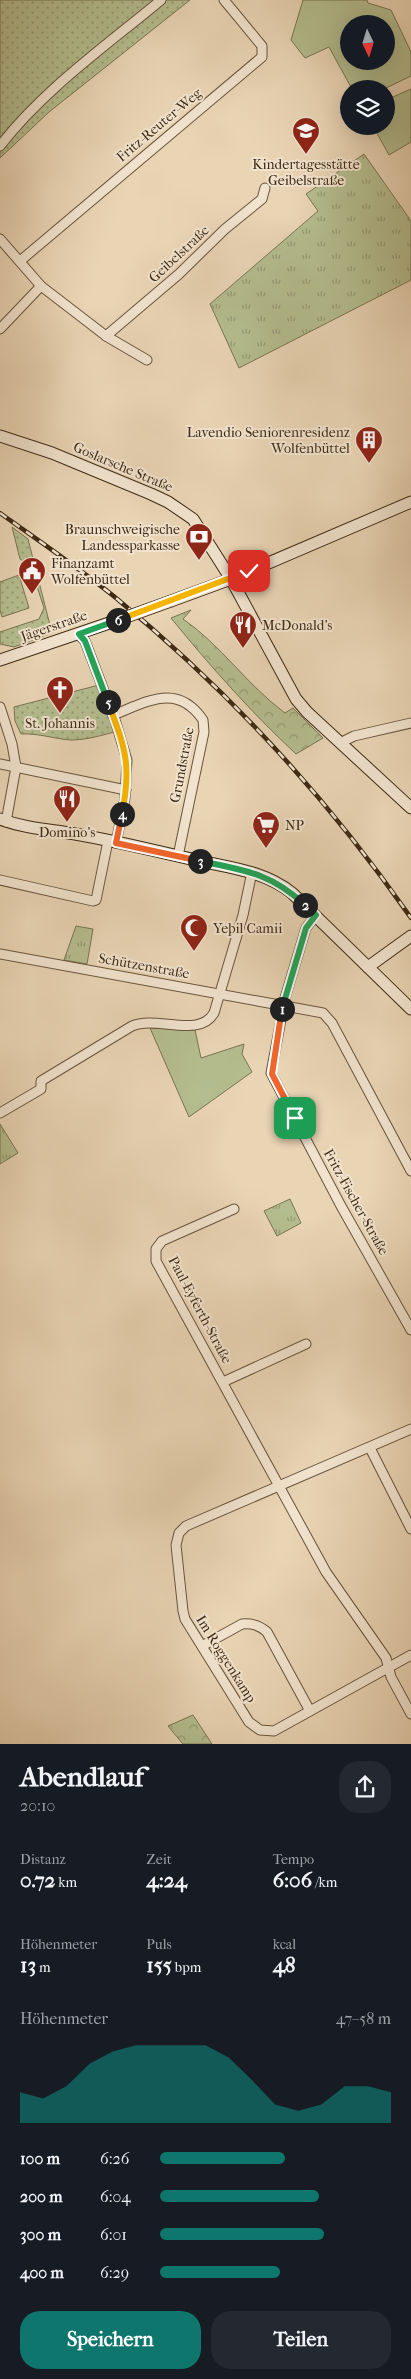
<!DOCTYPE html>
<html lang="de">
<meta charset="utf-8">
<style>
body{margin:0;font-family:"IM FELL French Canon",serif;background:#242831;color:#f1f3f6;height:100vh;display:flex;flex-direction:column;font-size:19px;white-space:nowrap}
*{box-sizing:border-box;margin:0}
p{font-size:16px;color:#9ea1a6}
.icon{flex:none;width:28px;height:28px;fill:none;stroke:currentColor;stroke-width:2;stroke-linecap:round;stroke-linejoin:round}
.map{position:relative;height:1744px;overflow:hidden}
.panel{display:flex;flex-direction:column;background:#171b24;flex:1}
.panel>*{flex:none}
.needle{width:32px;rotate:176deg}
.tools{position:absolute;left:340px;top:15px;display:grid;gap:10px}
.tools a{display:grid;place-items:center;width:55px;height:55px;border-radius:50%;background:#171b24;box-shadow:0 5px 20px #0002;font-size:25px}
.pin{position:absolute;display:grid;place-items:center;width:42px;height:42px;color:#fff;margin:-21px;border-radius:10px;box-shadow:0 2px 8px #0006}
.km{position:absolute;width:25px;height:25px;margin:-12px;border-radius:50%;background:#222;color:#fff;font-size:14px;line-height:25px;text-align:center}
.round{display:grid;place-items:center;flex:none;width:52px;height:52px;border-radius:20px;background:#242831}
.summary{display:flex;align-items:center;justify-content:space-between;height:85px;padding:0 20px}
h1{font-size:28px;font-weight:700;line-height:38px}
.figures{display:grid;grid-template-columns:repeat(3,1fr);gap:8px;height:85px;padding:5px 20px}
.figures div{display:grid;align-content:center}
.figures b{font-size:21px;font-weight:700}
.figures small{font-size:14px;font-weight:400}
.figures p{font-size:14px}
.chart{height:140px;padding:10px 20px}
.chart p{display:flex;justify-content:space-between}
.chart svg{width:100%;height:90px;margin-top:5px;fill:#0f766e;opacity:.7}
.action{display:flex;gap:10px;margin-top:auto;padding:10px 20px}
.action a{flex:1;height:58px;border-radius:20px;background:#0f766e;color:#fff;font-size:20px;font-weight:700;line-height:58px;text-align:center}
.action a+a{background:#242831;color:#f1f3f6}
ul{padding:0 20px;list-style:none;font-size:16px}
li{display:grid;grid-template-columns:80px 60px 1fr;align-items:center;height:38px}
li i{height:12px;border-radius:6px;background:#0f766e}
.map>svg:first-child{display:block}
.grass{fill:url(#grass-dots);stroke:#797452}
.forest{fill:url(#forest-crowns);stroke:#797452}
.park{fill:url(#park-tufts);stroke:#797452}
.garden{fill:#b4bd8f;stroke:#797452;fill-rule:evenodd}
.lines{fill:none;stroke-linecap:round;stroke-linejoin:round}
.street-casing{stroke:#69543c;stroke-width:11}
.secondary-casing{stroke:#3e2a14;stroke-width:13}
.street{stroke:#f1e3ce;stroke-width:9}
.secondary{stroke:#f1e3ce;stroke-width:11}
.rail-casing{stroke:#3e2a14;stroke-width:4.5}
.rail{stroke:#f1e3ce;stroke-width:2.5;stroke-dasharray:8;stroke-linecap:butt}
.secondary-bridge-casing{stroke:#3e2a14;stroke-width:13;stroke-linecap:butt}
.secondary-bridge{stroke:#f1e3ce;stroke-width:11}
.split-1-casing{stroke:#fff;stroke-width:10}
.split-2-casing{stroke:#fff;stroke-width:10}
.split-3-casing{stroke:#fff;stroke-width:10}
.split-4-casing{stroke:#fff;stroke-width:10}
.split-5-casing{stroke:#fff;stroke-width:10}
.split-6-casing{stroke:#fff;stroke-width:10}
.split-7-casing{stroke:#fff;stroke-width:10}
.split-1{stroke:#f0652b;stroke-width:6}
.split-2{stroke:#22a559;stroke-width:6}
.split-3{stroke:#22a559;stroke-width:6}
.split-4{stroke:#f0652b;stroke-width:6}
.split-5{stroke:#f5b400;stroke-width:6}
.split-6{stroke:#22a559;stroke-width:6}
.split-7{stroke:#f5b400;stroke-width:6}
.labels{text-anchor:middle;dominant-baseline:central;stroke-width:4;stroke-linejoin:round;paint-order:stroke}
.street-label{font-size:14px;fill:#3e2a14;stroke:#f1e3ce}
.poi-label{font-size:14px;fill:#3e2a14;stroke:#f1e3ce;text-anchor:start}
</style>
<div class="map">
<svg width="411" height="1744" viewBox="0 0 411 1744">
<defs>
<pattern id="grass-dots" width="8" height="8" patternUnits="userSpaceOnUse" patternTransform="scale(1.25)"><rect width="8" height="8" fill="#b4bd8f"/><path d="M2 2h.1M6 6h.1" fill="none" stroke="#949a74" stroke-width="1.8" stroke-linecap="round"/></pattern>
<pattern id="forest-crowns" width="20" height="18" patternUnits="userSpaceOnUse" patternTransform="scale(1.25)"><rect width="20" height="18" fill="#b4bd8f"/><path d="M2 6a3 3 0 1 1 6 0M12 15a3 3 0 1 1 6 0" fill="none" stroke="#949a74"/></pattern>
<pattern id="park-tufts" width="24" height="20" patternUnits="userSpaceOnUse" patternTransform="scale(1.25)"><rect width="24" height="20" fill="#b4bd8f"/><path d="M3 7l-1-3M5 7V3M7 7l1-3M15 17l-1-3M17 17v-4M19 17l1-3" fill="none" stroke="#949a74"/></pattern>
</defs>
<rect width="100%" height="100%" fill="#e9d4b4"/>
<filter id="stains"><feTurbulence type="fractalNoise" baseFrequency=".004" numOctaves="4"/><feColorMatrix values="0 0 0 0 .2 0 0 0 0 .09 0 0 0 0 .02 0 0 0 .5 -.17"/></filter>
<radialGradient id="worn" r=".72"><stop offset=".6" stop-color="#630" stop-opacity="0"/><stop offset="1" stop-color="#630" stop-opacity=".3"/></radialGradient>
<g class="grass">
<path d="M 0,0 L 190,0 L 49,112 L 0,158 Z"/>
<path d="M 12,527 L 28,539 L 52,633 L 14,647 L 0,644 L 0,632 L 39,619 L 44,608 L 30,565 L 20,559 Z"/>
<path d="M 19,575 L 29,608 L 2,617 L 0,610 L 0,582 Z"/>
<path d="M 99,685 L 118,731 C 103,735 87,740 71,740 C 54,739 39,733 21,734 L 15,721 L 14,707 Z"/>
</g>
<g class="forest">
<path d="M 191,610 L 183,619 C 221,645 247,685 285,713 L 293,708 L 323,738 L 296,754 C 251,712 210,666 171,618 Z"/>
<path d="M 193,1715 L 212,1744 L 183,1744 L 168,1726 Z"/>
</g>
<g class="park">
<path d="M 364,154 L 411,221 L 411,280 L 239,368 L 210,304 L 318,211 L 306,194 Z"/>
<path d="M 76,926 L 93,929 L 87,964 L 64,960 Z"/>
<path d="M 0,1124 L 18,1153 L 0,1164 Z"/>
<path d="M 290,1199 L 301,1223 L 277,1236 L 264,1211 Z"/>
</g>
<g class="garden">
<path d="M 303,0 L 367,0 L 368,3 L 391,10 L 411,52 L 411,76 L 384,89 L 352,89 L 329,47 L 305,58 L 291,40 ZM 349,24 L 386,24 L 386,61 L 349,61 Z"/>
<path d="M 411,89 L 411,142 L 389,155 L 373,126 L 386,126 L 386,100 Z"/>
<path d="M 150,1028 L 195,1030 L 201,1058 L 244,1044 L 242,1054 L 252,1072 L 189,1117 Z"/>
</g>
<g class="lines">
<defs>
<g id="street">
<path d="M 0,146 C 43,90 107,45 161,0"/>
<path d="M 0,239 L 41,286 L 106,336 L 147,360"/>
<path d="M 20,261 L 262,57 L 262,46 L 224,0"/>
<path d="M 0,329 L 41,286"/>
<path d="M 106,336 L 179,274 L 225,229 L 262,199 L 265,188"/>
<path d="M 79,635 L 85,641 L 115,720 L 127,760 L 125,798 L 116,843"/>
<path d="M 0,707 L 12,744 L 16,767 L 6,822"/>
<path d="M 113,715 C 147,702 177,682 203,720 L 204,732 L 178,856"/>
<path d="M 340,743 L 354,736 L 411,723"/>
<path d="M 0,764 L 126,790"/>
<path d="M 0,880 L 93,901 L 96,900 L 108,841"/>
<path d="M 316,915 L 306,928 L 285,998 L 271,1073 L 341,1206 L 411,1330"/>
<path d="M 0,954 L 323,1013 L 332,1023 L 411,1171"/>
<path d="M 0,1113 L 41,1089 L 41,1081 L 132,1026 C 156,1015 199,1039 214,1013 L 243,915 L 252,872"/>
<path d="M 234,1209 L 162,1241 L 156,1249 L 156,1261 L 326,1572 L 386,1658 L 391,1677 L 411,1714"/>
<path d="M 223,1382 L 306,1344"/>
<path d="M 411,1429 L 186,1526 L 179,1533 L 176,1545 L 183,1611 L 185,1619 L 249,1722 L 260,1730 L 274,1731 L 411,1655"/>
<path d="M 370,1448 L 411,1529"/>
<path d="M 202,1646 L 242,1624 C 252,1623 259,1625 267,1632 L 310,1711"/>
</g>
<g id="secondary">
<path d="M 0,436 L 52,453 L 151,494 L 168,502 L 193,519 L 231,579 L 296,699 L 307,712 L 411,808"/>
<path d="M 171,601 L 231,579 L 411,502"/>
<path d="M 0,660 L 118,620"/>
<path d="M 0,819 C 21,827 41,829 63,832 C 109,839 155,851 200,861 C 233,868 266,872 292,893 L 411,1009"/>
<path d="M 368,967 L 411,936"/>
</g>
</defs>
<use href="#street" class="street-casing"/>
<use href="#secondary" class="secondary-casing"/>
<use href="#street" class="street"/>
<use href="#secondary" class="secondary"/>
<defs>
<path id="rail" d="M 0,513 C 39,541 79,568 116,598 C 228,690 328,799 411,918"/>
</defs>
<use href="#rail" class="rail-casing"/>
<use href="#rail" class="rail"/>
<defs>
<path id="secondary-bridge" d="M 118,620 L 171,601"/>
</defs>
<use href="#secondary-bridge" class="secondary-bridge-casing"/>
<use href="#secondary-bridge" class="secondary-bridge"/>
</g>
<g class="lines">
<defs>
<path id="split-1" d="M 282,1009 L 272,1074 L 295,1118"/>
<path id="split-2" d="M 282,1009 L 306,928 L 316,915 L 305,905"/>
<path id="split-3" d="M 200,861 C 244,870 271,873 305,905"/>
<path id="split-4" d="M 122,814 L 116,843 L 200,861"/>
<path id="split-5" d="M 108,702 C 125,748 132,764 122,814"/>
<path id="split-6" d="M 108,702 L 85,641 L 79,634 L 118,620"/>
<path id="split-7" d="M 118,620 L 249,571"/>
</defs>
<use href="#split-1" class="split-1-casing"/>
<use href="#split-2" class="split-2-casing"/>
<use href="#split-3" class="split-3-casing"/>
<use href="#split-4" class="split-4-casing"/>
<use href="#split-5" class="split-5-casing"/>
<use href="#split-6" class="split-6-casing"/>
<use href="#split-7" class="split-7-casing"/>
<use href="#split-1" class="split-1"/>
<use href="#split-2" class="split-2"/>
<use href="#split-3" class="split-3"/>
<use href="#split-4" class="split-4"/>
<use href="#split-5" class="split-5"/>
<use href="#split-6" class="split-6"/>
<use href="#split-7" class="split-7"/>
</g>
<defs>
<symbol id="school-pin" viewBox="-11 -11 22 30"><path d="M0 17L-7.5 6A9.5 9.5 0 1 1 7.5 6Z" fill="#8f2418" stroke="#f1e3ce"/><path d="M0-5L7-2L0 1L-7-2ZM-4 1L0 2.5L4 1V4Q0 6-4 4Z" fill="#fff"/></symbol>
<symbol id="building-pin" viewBox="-11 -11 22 30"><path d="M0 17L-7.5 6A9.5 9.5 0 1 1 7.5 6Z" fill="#8f2418" stroke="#f1e3ce"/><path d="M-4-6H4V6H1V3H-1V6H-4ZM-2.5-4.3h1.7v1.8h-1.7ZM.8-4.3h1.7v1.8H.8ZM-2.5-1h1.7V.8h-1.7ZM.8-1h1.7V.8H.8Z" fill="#fff"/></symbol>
<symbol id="bank-pin" viewBox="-11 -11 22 30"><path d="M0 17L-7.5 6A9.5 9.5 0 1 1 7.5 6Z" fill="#8f2418" stroke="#f1e3ce"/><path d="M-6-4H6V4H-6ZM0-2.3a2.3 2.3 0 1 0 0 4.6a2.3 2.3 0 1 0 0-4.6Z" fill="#fff"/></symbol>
<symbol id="civic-pin" viewBox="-11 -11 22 30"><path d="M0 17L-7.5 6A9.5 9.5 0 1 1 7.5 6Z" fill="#8f2418" stroke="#f1e3ce"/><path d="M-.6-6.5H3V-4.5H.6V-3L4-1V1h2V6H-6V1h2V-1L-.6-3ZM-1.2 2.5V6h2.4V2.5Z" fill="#fff"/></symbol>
<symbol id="restaurant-pin" viewBox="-11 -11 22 30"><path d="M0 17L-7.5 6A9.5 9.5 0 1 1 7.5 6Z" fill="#8f2418" stroke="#f1e3ce"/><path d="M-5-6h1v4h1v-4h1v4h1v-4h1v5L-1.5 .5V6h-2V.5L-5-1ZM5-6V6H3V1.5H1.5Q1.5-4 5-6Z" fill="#fff"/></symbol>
<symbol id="church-pin" viewBox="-11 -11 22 30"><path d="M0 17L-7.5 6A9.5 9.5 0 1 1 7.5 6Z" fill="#8f2418" stroke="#f1e3ce"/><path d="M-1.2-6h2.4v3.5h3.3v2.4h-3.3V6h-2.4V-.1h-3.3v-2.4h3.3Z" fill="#fff"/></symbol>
<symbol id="supermarket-pin" viewBox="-11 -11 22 30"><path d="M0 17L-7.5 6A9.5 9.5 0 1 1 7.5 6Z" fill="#8f2418" stroke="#f1e3ce"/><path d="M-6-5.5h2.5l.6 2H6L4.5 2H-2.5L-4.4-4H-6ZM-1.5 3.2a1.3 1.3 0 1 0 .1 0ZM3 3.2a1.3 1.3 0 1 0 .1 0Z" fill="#fff"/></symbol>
<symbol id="mosque-pin" viewBox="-11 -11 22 30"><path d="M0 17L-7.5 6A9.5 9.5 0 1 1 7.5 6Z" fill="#8f2418" stroke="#f1e3ce"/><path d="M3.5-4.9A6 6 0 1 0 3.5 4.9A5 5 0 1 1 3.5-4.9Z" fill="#fff"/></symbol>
</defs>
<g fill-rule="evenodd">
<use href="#school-pin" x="290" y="115" width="32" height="43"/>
<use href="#building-pin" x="353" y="424" width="32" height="43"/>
<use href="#bank-pin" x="183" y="521" width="32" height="43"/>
<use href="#civic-pin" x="16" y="555" width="32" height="43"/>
<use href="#restaurant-pin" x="227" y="609" width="32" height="43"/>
<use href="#church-pin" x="44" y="674" width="32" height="43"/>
<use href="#restaurant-pin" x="51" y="783" width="32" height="43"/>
<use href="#supermarket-pin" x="250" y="809" width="32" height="43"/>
<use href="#mosque-pin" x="178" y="912" width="32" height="43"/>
</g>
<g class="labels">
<g class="street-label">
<text transform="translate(159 125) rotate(-40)">Fritz-Reuter-Weg</text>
<text transform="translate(179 254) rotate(-43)">Geibelstraße</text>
<text transform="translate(123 467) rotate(23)">Goslarsche Straße</text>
<text transform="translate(54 626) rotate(-19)">Jägerstraße</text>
<text transform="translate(182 765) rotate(-79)">Grundstraße</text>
<text transform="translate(144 966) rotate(10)">Schützenstraße</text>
<text transform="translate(356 1202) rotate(61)">Fritz-Fischer-Straße</text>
<text transform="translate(200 1310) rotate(62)">Paul-Eyferth-Straße</text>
<text transform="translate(226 1659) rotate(58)">Im Roggenkamp</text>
</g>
<g class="poi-label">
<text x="306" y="164" text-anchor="middle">Kindertagesstätte<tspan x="306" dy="16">Geibelstraße</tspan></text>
<text x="350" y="432" text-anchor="end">Lavendio Seniorenresidenz<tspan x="350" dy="16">Wolfenbüttel</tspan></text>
<text x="180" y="529" text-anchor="end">Braunschweigische<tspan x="180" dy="16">Landessparkasse</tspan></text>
<text x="51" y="563">Finanzamt<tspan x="51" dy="16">Wolfenbüttel</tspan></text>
<text x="262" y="625">McDonald's</text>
<text x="60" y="723" text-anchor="middle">St. Johannis</text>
<text x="285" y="825">NP</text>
<text x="67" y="832" text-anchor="middle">Domino's</text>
<text x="213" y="928">Yeþil Camii</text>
</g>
</g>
<rect width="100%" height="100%" filter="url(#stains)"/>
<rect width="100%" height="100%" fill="url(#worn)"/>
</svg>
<div class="tools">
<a><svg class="needle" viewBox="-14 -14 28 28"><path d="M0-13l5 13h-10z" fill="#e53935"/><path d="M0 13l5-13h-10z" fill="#9ea1a6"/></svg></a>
<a><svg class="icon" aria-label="layers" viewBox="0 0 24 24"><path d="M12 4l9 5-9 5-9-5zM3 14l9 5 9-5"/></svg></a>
</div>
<div class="pin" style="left:295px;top:1118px;background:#1e9e55"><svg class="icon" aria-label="arrive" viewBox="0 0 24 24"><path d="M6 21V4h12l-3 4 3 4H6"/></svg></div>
<div class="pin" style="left:249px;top:571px;background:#d93025"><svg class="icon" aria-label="check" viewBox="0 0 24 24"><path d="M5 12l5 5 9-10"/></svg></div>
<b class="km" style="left:282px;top:1009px">1</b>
<b class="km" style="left:305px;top:905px">2</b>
<b class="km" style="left:200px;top:861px">3</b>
<b class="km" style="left:122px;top:814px">4</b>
<b class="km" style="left:108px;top:702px">5</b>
<b class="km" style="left:118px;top:620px">6</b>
</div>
<section class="panel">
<div class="summary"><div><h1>Abendlauf</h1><p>20:10</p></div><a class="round"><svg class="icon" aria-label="share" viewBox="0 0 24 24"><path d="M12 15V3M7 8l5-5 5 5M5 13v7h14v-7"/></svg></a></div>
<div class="figures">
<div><p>Distanz</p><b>0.72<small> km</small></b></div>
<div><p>Zeit</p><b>4:24</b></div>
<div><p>Tempo</p><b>6:06<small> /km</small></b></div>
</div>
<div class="figures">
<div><p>Höhenmeter</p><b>13<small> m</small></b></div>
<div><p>Puls</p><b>155<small> bpm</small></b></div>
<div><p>kcal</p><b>48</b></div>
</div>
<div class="chart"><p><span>Höhenmeter</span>47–58 m</p>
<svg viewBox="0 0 160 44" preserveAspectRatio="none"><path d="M0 44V29L10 32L20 26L30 15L40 9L50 6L60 6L70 6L80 6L90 12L100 23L110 35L120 38L130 35L140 26L150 26L160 29V44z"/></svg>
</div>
<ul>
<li><b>100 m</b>6:26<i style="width:54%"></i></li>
<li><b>200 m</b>6:04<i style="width:69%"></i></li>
<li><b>300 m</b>6:01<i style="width:71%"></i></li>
<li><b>400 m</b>6:29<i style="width:52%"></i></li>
</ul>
<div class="action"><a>Speichern</a><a>Teilen</a></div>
</section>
